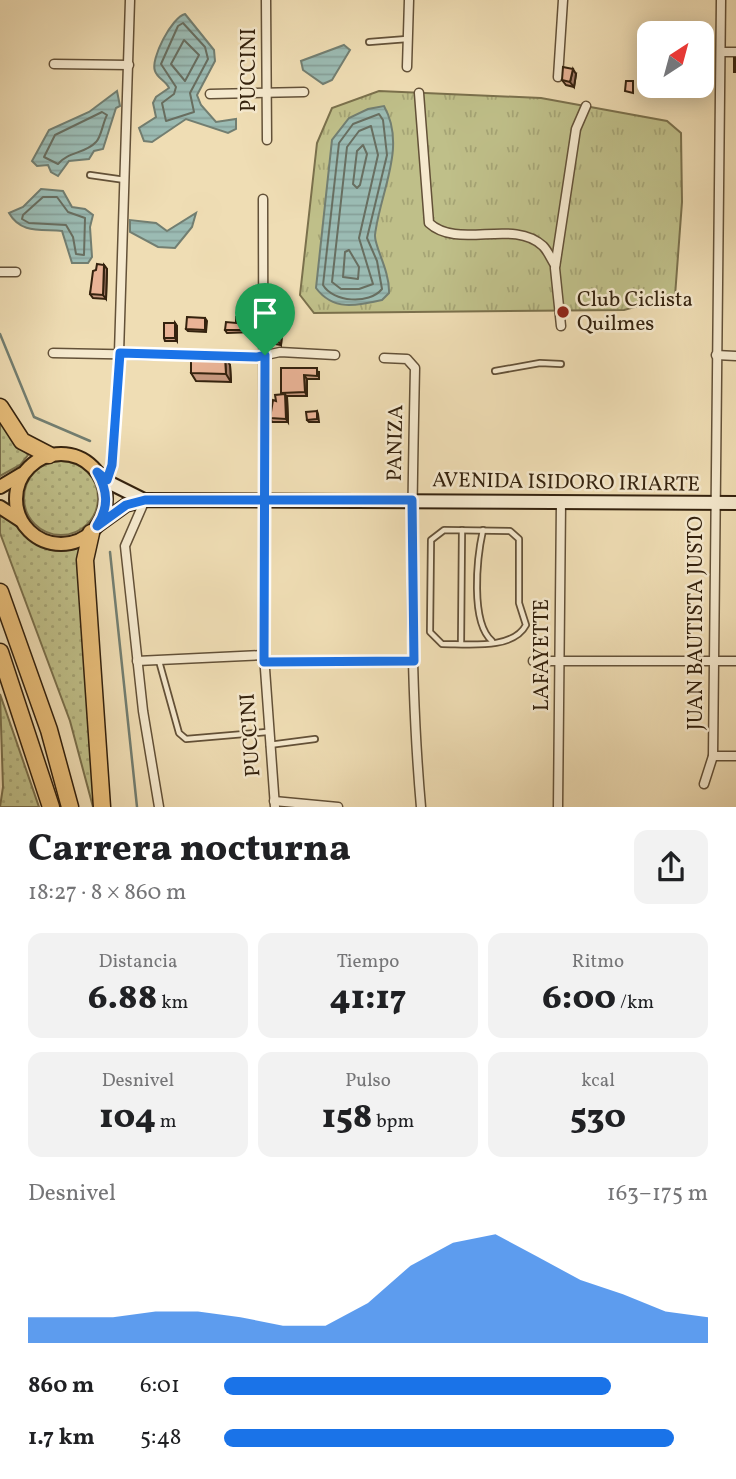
<!DOCTYPE html>
<html lang="es">
<meta charset="utf-8">
<style>
body{margin:0;font-family:Vollkorn,serif;background:#f2f2f2;color:#202124;height:100vh;display:flex;flex-direction:column;font-size:26px;white-space:nowrap}
*{box-sizing:border-box;margin:0}
p{font-size:23px;color:#757577}
.icon{flex:none;width:38px;height:38px;fill:none;stroke:currentColor;stroke-width:2;stroke-linecap:round;stroke-linejoin:round}
.map{position:relative;height:807px;overflow:hidden}
.details{display:flex;flex-direction:column;background:#fff;flex:1}
.details>*{flex:none}
.needle{width:46px;rotate:36deg}
.buttons{position:absolute;left:637px;top:21px;display:grid;gap:14px}
.buttons a{display:grid;place-items:center;width:77px;height:77px;border-radius:14px;background:#fff;box-shadow:0 4px 18px #0003;font-size:35px}
.pin{position:absolute;display:grid;place-items:center;width:60px;height:60px;color:#fff;margin:-72px -30px;border-radius:50% 50% 50% 0;rotate:-45deg;box-shadow:0 0 7px #0007}
.pin .icon{rotate:45deg}
.round{display:grid;place-items:center;flex:none;width:74px;height:74px;border-radius:14px;background:#f2f2f2}
.overview{display:flex;align-items:center;justify-content:space-between;height:119px;padding:0 28px}
h1{font-size:38px;font-weight:800;line-height:52px}
.figures{display:grid;grid-template-columns:repeat(3,1fr);gap:10px;height:119px;padding:7px 28px}
.figures div{display:grid;align-content:center;border-radius:14px;background:#f2f2f2;text-align:center}
.figures b{font-size:35px;font-weight:800}
.figures small{font-size:19px;font-weight:400}
.figures p{font-size:19px}
.chart{height:196px;padding:14px 28px}
.chart p{display:flex;justify-content:space-between}
.chart svg{width:100%;height:126px;margin-top:7px;fill:#1a73e8;opacity:.7}
ul{padding:0 28px;list-style:none;font-size:23px}
li{display:grid;grid-template-columns:112px 84px 1fr;align-items:center;height:52px}
li i{height:18px;border-radius:9px;background:#1a73e8}
.map>svg:first-child{display:block}
.grass{fill:url(#grass-dots);stroke:#7a704c;stroke-width:2}
.park{fill:url(#park-tufts);stroke:#7a704c;stroke-width:2}
.water{fill:url(#water-rules);stroke:#727e71;stroke-width:2}
.lines{fill:none;stroke-linecap:round;stroke-linejoin:round}
.shore{stroke:#686e60;stroke-width:2}
.stream{stroke:#727e71;stroke-width:2.5}
.lane-casing{stroke:#635138;stroke-width:8}
.street-casing{stroke:#635138;stroke-width:11}
.secondary-casing{stroke:#34220e;stroke-width:16}
.primary-casing{stroke:#34220e;stroke-width:16}
.highway-casing{stroke:#34220e;stroke-width:19}
.lane{stroke:#f5e9ce;stroke-width:4.5}
.street{stroke:#f5e9ce;stroke-width:8}
.secondary{stroke:#f5e9ce;stroke-width:12}
.primary{stroke:#e8be7a;stroke-width:12}
.highway{stroke:#e8be7a;stroke-width:16}
.wall{fill:#c89a81;stroke:#34220e;stroke-width:2}
.shaded-wall{fill:#a37d69;stroke:#34220e;stroke-width:2}
.building{fill:#e9b396;stroke:#34220e;stroke-width:2}
.route-casing{stroke:#fff;stroke-width:14}
.route{stroke:#1a73e8;stroke-width:9}
.poi-dot{fill:#8f2418;stroke:#f5e9ce;stroke-width:2.5}
.labels{text-anchor:middle;dominant-baseline:central;stroke-width:5;stroke-linejoin:round;paint-order:stroke}
.street-label{font-size:21px;fill:#34220e;stroke:#f5e9ce}
.poi-label{font-size:21px;fill:#34220e;stroke:#f5e9ce;text-anchor:start}
</style>
<div class="map">
<svg width="736" height="807" viewBox="0 0 736 807">
<defs>
<pattern id="grass-dots" width="8" height="8" patternUnits="userSpaceOnUse" patternTransform="scale(1.75)"><rect width="8" height="8" fill="#bfbf89"/><path d="M2 2h.1M6 6h.1" fill="none" stroke="#a5a475" stroke-width="1.8" stroke-linecap="round"/></pattern>
<pattern id="park-tufts" width="24" height="20" patternUnits="userSpaceOnUse" patternTransform="scale(1.75)"><rect width="24" height="20" fill="#bfbf89"/><path d="M3 7l-1-3M5 7V3M7 7l1-3M15 17l-1-3M17 17v-4M19 17l1-3" fill="none" stroke="#a5a475"/></pattern>
<pattern id="water-rules" width="6" height="5" patternUnits="userSpaceOnUse" patternTransform="scale(1.75)"><rect width="6" height="5" fill="#9bbbb3"/><path d="M0 2.5h6" fill="none" stroke="#86a099"/></pattern>
</defs>
<rect width="100%" height="100%" fill="#efddb4"/>
<filter id="stains"><feTurbulence type="fractalNoise" baseFrequency=".00286" numOctaves="4"/><feColorMatrix values="0 0 0 0 .2 0 0 0 0 .09 0 0 0 0 .02 0 0 0 .5 -.17"/></filter>
<radialGradient id="worn" r=".72"><stop offset=".6" stop-color="#630" stop-opacity="0"/><stop offset="1" stop-color="#630" stop-opacity=".3"/></radialGradient>
<g class="grass">
<path d="M 0,420 L 28,455 L 20,465 L 0,476 Z"/>
<circle cx="61" cy="498" r="37"/>
<path d="M 0,516 C 34,524 31,563 80,547 L 98,807 L 93,807 L 70,721 L 0,533 Z"/>
<path d="M 0,694 L 39,807 L 0,807 L 3,787 Z"/>
</g>
<path class="park" d="M 379,91 L 541,98 L 667,121 L 681,133 L 682,202 L 675,296 L 624,310 L 314,313 L 300,295 L 317,143 L 332,108 Z"/>
<g class="water">
<path d="M 185,14 L 214,50 L 215,61 L 197,95 L 201,105 L 216,122 L 236,119 L 236,129 L 228,133 L 186,119 L 152,142 L 144,141 L 139,128 L 156,117 L 153,103 L 156,97 L 169,88 C 166,81 157,78 155,71 C 150,59 172,17 185,14 Z"/>
<path d="M 344,45 L 350,50 L 332,80 L 323,84 L 303,70 L 301,61 Z"/>
<path d="M 117,91 L 120,106 L 116,108 L 103,149 L 94,151 L 89,159 L 69,161 L 58,176 L 51,172 L 48,165 L 37,166 L 32,161 L 49,130 L 89,112 Z"/>
<path d="M 384,106 C 407,147 380,192 375,235 C 374,246 390,271 389,293 L 382,300 C 356,306 333,311 316,288 L 332,140 L 349,118 L 368,109 Z"/>
<path d="M 41,189 L 63,191 L 72,207 L 85,209 L 93,215 L 90,227 L 92,257 L 88,263 L 72,263 L 62,231 C 41,229 21,234 9,213 L 23,207 Z"/>
<path d="M 196,213 L 192,227 L 175,248 L 158,247 L 130,232 L 130,220 L 156,223 L 167,231 Z"/>
</g>
<g class="lines">
<g class="shore">
<path d="M 183,23 L 205,47 L 208,59 L 190,93 L 194,112 L 166,121 L 162,103 L 174,94 L 176,87 L 161,64 L 178,26 Z"/>
<path d="M 184,40 L 199,55 L 185,81 L 171,64 Z"/>
<path d="M 102,112 L 107,115 C 103,122 101,138 96,142 C 85,154 69,151 58,164 L 44,157 L 55,135 Z"/>
<path d="M 379,114 L 383,120 L 387,155 L 367,238 L 377,261 L 382,289 C 369,305 333,302 323,285 L 339,143 L 353,124 Z"/>
<path d="M 371,126 L 378,155 L 359,238 L 373,284 L 359,289 L 341,289 L 332,282 L 347,147 L 359,131 Z"/>
<path d="M 363,145 L 367,154 L 360,185 L 357,188 L 353,184 L 357,151 Z"/>
<path d="M 43,197 L 57,197 L 68,212 L 85,218 L 84,255 L 76,254 L 73,237 L 66,225 L 29,223 L 22,219 L 23,215 Z"/>
<path d="M 349,250 L 359,267 L 358,279 L 343,277 L 345,252 Z"/>
</g>
<g class="stream">
<path d="M 0,334 L 34,417 L 90,441"/>
<path d="M 110,552 L 137,807"/>
</g>
<defs>
<g id="lane">
<path d="M 369,42 L 407,39"/>
<path d="M 90,175 L 125,180"/>
<path d="M 495,371 L 540,363 L 561,364"/>
<path d="M 444,530 L 510,531 L 519,539 L 519,603 L 526,625 C 513,650 468,644 442,644 L 430,632 L 431,540 Z"/>
<path d="M 483,530 C 477,557 470,622 492,641"/>
<path d="M 461,644 L 462,530"/>
<path d="M 159,661 L 179,733 L 186,739 L 267,732"/>
<path d="M 269,745 L 315,739"/>
</g>
<g id="street">
<path d="M 266,0 L 267,140"/>
<path d="M 722,52 L 736,52"/>
<path d="M 54,64 L 129,65"/>
<path d="M 407,67 L 409,0"/>
<path d="M 558,77 L 563,0"/>
<path d="M 419,93 L 429,223 C 458,250 513,218 543,246 C 548,251 551,259 555,265"/>
<path d="M 210,94 L 304,92"/>
<path d="M 263,199 L 264,655 L 275,807"/>
<path d="M 0,272 L 16,272"/>
<path d="M 561,326 L 555,268 L 576,129 L 586,106"/>
<path d="M 53,353 L 257,357 L 280,352 L 335,355"/>
<path d="M 716,355 L 736,356"/>
<path d="M 384,358 L 407,359 L 415,368 C 412,514 408,662 421,807"/>
<path d="M 107,480 L 112,465 L 119,353 L 130,0"/>
<path d="M 145,500 L 125,546 L 143,711 L 159,807"/>
<path d="M 137,661 L 264,655"/>
<path d="M 533,661 L 736,661"/>
<path d="M 264,662 L 414,661"/>
<path d="M 713,756 L 736,756"/>
<path d="M 704,784 L 713,756 L 721,0"/>
<path d="M 274,801 L 338,807"/>
<path d="M 558,807 L 561,502"/>
</g>
<g id="secondary">
<path d="M 97,472 L 112,484 L 144,500"/>
<path d="M 97,526 L 126,505 L 145,500 L 736,503"/>
</g>
<g id="primary">
<circle cx="61" cy="499" r="45"/>
<path d="M 0,487 L 22,474"/>
<path d="M 0,507 L 20,520"/>
</g>
<g id="highway">
<path d="M 0,407 L 22,441 L 49,455"/>
<path d="M 91,533 L 85,560 L 102,807"/>
<path d="M 0,592 L 49,730 L 70,807"/>
<path d="M 0,652 L 51,807"/>
</g>
</defs>
<use href="#lane" class="lane-casing"/>
<use href="#street" class="street-casing"/>
<use href="#secondary" class="secondary-casing"/>
<use href="#primary" class="primary-casing"/>
<use href="#highway" class="highway-casing"/>
<use href="#lane" class="lane"/>
<use href="#street" class="street"/>
<use href="#secondary" class="secondary"/>
<use href="#primary" class="primary"/>
<use href="#highway" class="highway"/>
</g>
<g class="wall">
<path d="M 576,74 L 574,87 L 566,85 L 562,80 Z"/>
<path d="M 104,265 L 107,269 L 106,299 L 93,298 L 90,294 L 96,270 Z"/>
<path d="M 205,318 L 207,321 L 206,332 L 188,331 L 186,329 Z"/>
<path d="M 246,319 L 247,323 L 251,324 L 253,326 L 253,332 L 227,333 L 225,330 L 236,323 Z"/>
<path d="M 175,323 L 177,326 L 177,341 L 165,341 L 164,338 Z"/>
<path d="M 278,329 L 282,334 L 281,345 L 270,343 L 266,338 Z"/>
<path d="M 225,357 L 230,365 L 231,382 L 196,381 L 191,373 Z"/>
<path d="M 281,368 L 319,372 L 319,379 L 307,379 L 307,396 L 287,396 L 288,422 L 272,422 L 270,418 L 282,394 L 281,393 Z"/>
<path d="M 317,411 L 318,414 L 319,422 L 309,422 L 307,420 Z"/>
</g>
<g class="shaded-wall">
<path d="M 573,69 L 576,74 L 574,87 L 570,82 Z"/>
<path d="M 104,265 L 107,269 L 106,299 L 103,295 Z"/>
<path d="M 175,323 L 177,326 L 177,341 L 175,338 Z"/>
<path d="M 278,329 L 282,334 L 281,345 L 277,340 Z"/>
<path d="M 225,357 L 230,365 L 231,382 L 226,374 Z"/>
<path d="M 304,375 L 307,379 L 307,396 L 305,392 Z"/>
<path d="M 285,394 L 287,398 L 288,422 L 286,419 Z"/>
</g>
<g class="building">
<rect x="734" y="58" width="2" height="14"/>
<path d="M 563,67 L 573,69 L 570,82 L 562,80 Z"/>
<path d="M 626,81 L 633,81 L 633,93 L 625,91 Z"/>
<path d="M 97,264 L 104,265 L 103,295 L 90,294 L 93,271 L 96,270 Z"/>
<path d="M 187,317 L 205,318 L 205,330 L 186,329 Z"/>
<path d="M 236,317 L 245,317 L 245,323 L 251,324 L 251,330 L 225,330 L 226,322 L 236,323 Z"/>
<rect x="164" y="323" width="11" height="15"/>
<path d="M 266,328 L 278,329 L 277,340 L 266,338 Z"/>
<path d="M 191,356 L 225,357 L 226,374 L 191,373 Z"/>
<path d="M 281,368 L 317,368 L 317,376 L 304,375 L 305,392 L 281,393 Z"/>
<path d="M 285,394 L 286,419 L 270,418 L 273,400 L 276,401 L 275,395 Z"/>
<path d="M 317,411 L 317,419 L 307,420 L 306,412 Z"/>
</g>
<g class="lines">
<defs>
<path id="route" d="M 265,355 L 257,357 L 120,353 L 112,465 L 107,480 L 97,472 C 108,491 109,507 97,526 L 126,505 L 145,500 L 412,500 L 414,661 L 264,662 L 265,355"/>
</defs>
<use href="#route" class="route-casing"/>
<use href="#route" class="route"/>
</g>
<circle class="poi-dot" cx="563" cy="312" r="7"/>
<g class="labels">
<g class="street-label">
<text transform="translate(249 70) rotate(-90)">PUCCINI</text>
<text transform="translate(396 443) rotate(-89)">PANIZA</text>
<text transform="translate(566 483) rotate(1)">AVENIDA ISIDORO IRIARTE</text>
<text transform="translate(696 623) rotate(-90)">JUAN BAUTISTA JUSTO</text>
<text transform="translate(542 655) rotate(-90)">LAFAYETTE</text>
<text transform="translate(251 735) rotate(-94)">PUCCINI</text>
</g>
<g class="poi-label">
<text x="577" y="300">Club Ciclista<tspan x="577" dy="24">Quilmes</tspan></text>
</g>
</g>
<rect width="100%" height="100%" filter="url(#stains)"/>
<rect width="100%" height="100%" fill="url(#worn)"/>
</svg>
<div class="buttons">
<a><svg class="needle" viewBox="-14 -14 28 28"><path d="M0-13l5 13h-10z" fill="#e53935"/><path d="M0 13l5-13h-10z" fill="#757577"/></svg></a>
</div>
<div class="pin" style="left:265px;top:355px;background:#1e9e55"><svg class="icon" aria-label="arrive" viewBox="0 0 24 24"><path d="M6 21V4h12l-3 4 3 4H6"/></svg></div>
</div>
<section class="details">
<div class="overview"><div><h1>Carrera nocturna</h1><p>18:27 · 8 × 860 m</p></div><a class="round"><svg class="icon" aria-label="share" viewBox="0 0 24 24"><path d="M12 15V3M7 8l5-5 5 5M5 13v7h14v-7"/></svg></a></div>
<div class="figures">
<div><p>Distancia</p><b>6.88<small> km</small></b></div>
<div><p>Tiempo</p><b>41:17</b></div>
<div><p>Ritmo</p><b>6:00<small> /km</small></b></div>
</div>
<div class="figures">
<div><p>Desnivel</p><b>104<small> m</small></b></div>
<div><p>Pulso</p><b>158<small> bpm</small></b></div>
<div><p>kcal</p><b>530</b></div>
</div>
<div class="chart"><p><span>Desnivel</span>163–175 m</p>
<svg viewBox="0 0 160 44" preserveAspectRatio="none"><path d="M0 44V35L10 35L20 35L30 33L40 33L50 35L60 38L70 38L80 30L90 17L100 9L110 6L120 14L130 22L140 27L150 33L160 35V44z"/></svg>
</div>
<ul>
<li><b>860 m</b>6:01<i style="width:80%"></i></li>
<li><b>1.7 km</b>5:48<i style="width:93%"></i></li>
</ul>
</section>
